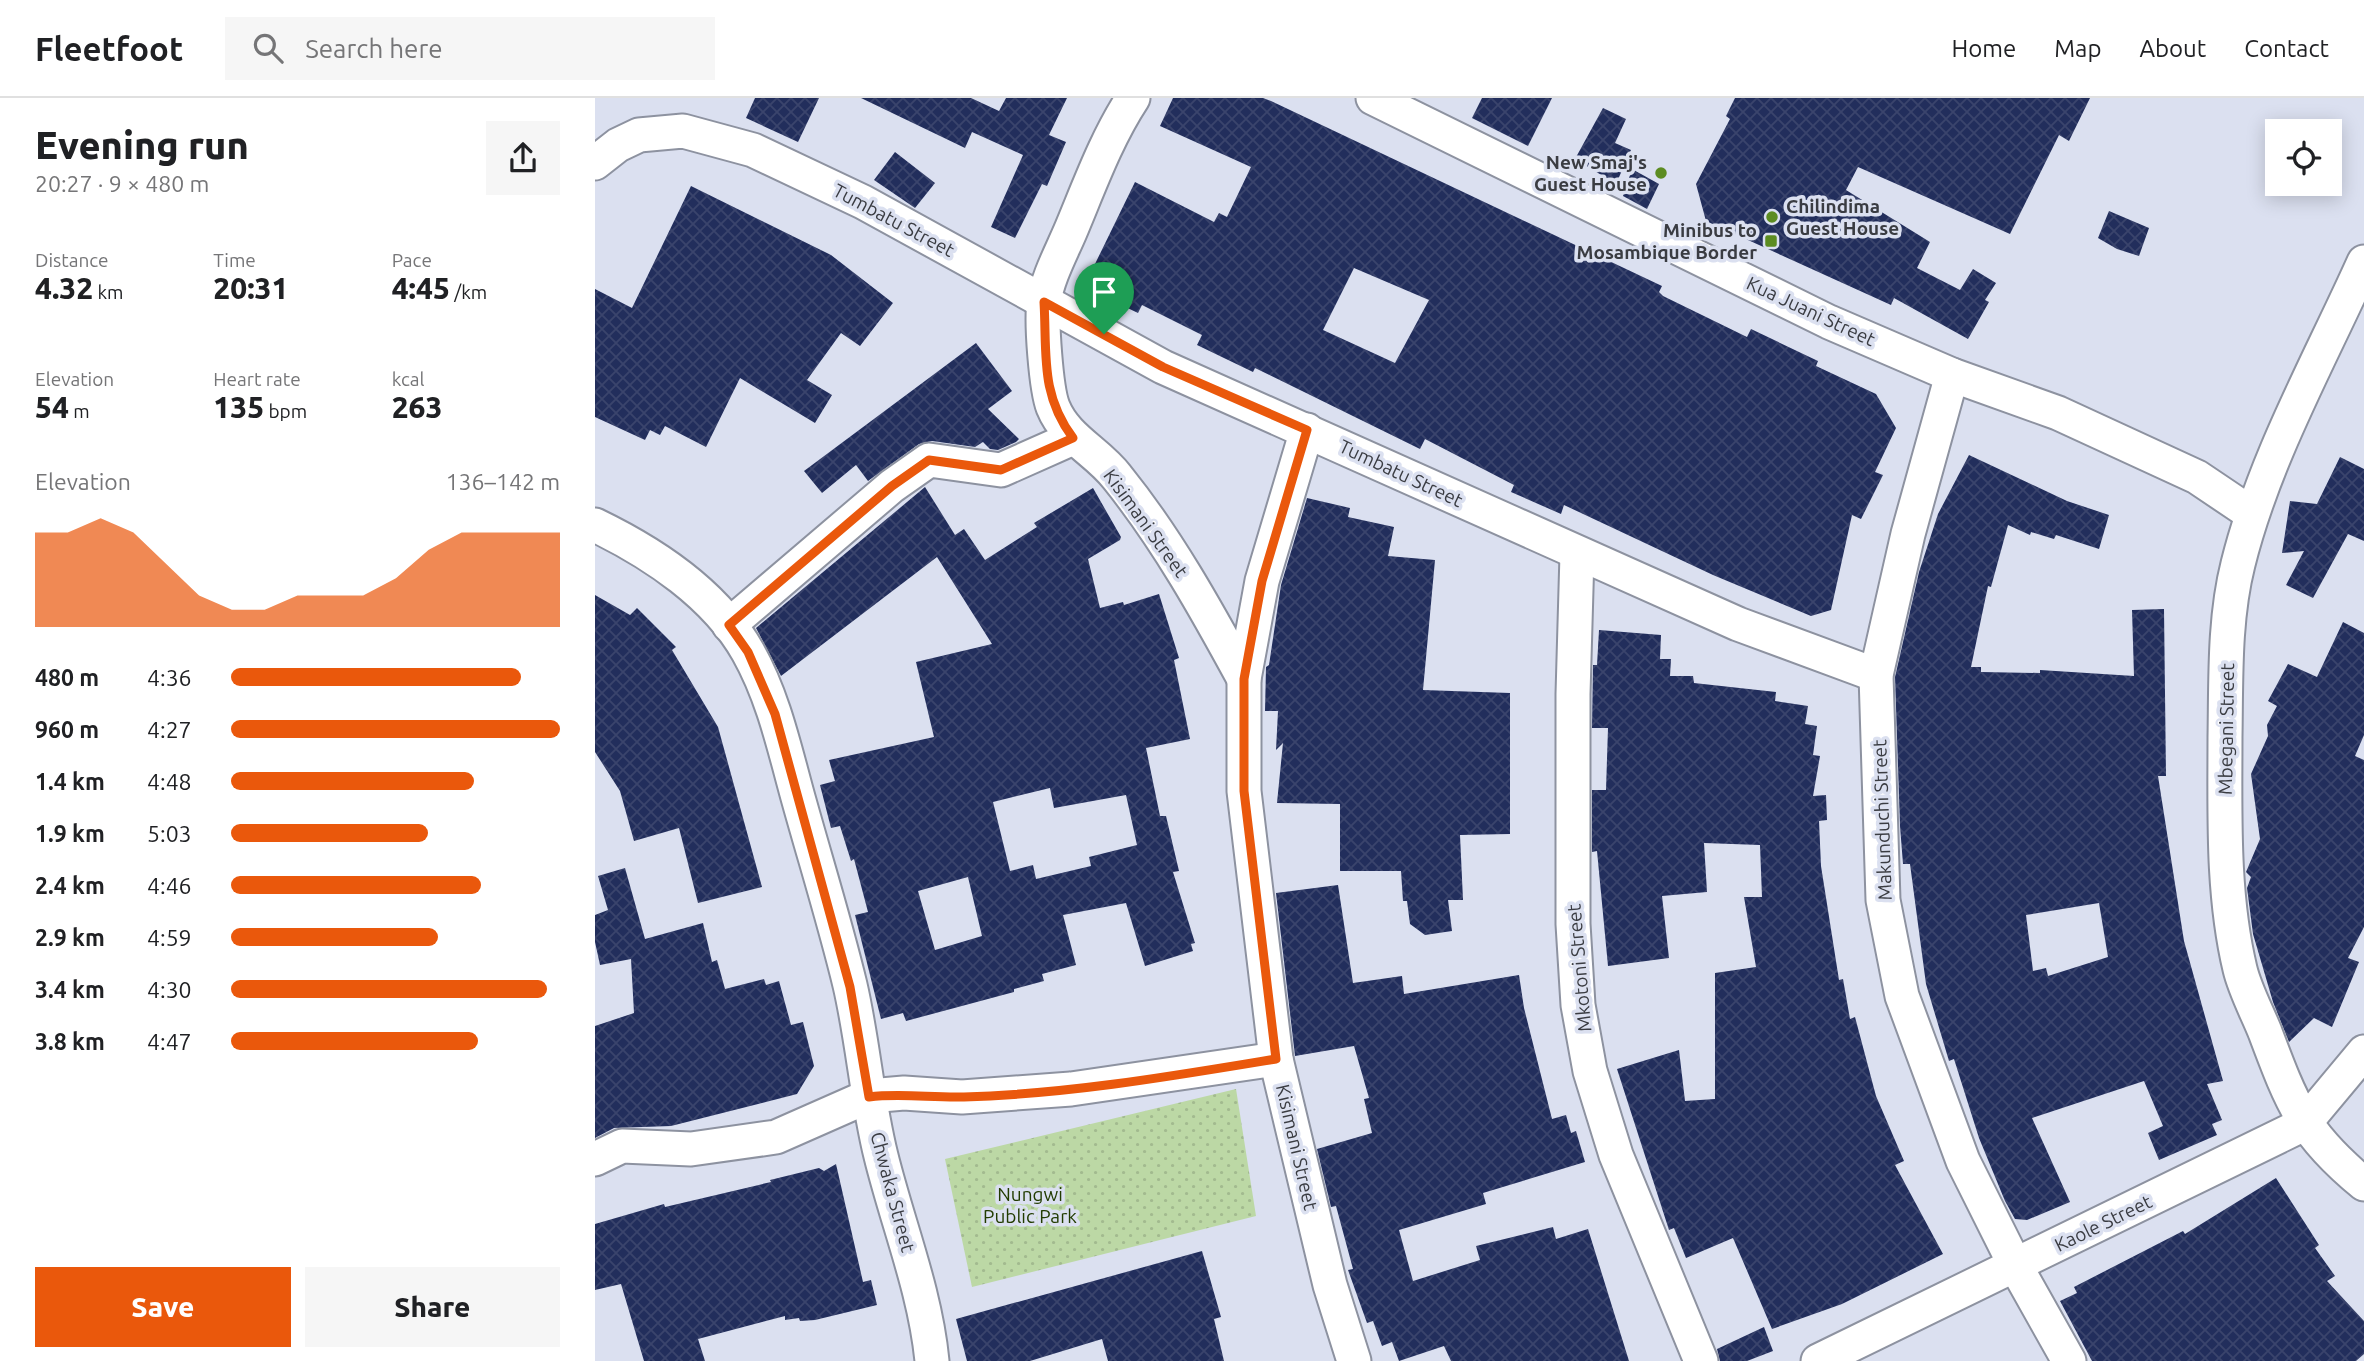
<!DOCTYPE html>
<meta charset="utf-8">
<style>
body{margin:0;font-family:Ubuntu,sans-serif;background:#f6f6f6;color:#202124;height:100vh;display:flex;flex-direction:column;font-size:26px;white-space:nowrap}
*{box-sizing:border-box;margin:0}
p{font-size:23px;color:#757577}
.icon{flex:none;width:38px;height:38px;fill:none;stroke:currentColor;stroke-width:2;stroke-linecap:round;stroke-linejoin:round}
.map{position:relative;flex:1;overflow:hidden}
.panel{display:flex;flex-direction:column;background:#fff;width:595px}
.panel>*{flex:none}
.controls{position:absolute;left:1670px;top:21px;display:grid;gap:14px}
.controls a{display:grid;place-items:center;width:77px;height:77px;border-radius:0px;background:#fff;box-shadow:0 4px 18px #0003;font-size:35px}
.pin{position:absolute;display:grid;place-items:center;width:60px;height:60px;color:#fff;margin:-72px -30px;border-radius:50% 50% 50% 0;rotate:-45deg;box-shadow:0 0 7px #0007}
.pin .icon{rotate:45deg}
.round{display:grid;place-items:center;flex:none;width:74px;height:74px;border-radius:0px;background:#f6f6f6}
.overview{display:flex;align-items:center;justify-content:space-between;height:119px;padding:0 35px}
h1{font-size:38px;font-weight:800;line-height:52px}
.figures{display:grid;grid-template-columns:repeat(3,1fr);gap:10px;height:119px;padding:7px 35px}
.figures div{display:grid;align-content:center}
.figures b{font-size:30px;font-weight:800}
.figures small{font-size:19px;font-weight:400}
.figures p{font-size:19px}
.chart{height:196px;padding:14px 35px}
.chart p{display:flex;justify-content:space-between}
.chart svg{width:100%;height:126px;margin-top:7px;fill:#ea580c;opacity:.7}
.action{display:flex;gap:14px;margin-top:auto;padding:14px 35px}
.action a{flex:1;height:80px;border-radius:0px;background:#ea580c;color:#fff;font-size:28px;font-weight:800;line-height:80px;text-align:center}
.action a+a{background:#f6f6f6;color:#202124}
ul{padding:0 35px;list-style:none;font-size:23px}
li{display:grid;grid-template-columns:112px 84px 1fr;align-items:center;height:52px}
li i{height:18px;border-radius:9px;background:#ea580c}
header{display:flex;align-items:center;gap:42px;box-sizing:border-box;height:98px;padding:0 35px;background:#fff;border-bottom:2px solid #e0e0e0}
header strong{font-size:33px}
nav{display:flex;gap:38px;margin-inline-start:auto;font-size:24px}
.search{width:490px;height:63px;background:#f6f6f6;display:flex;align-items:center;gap:18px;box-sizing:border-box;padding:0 24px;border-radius:0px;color:#757577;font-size:26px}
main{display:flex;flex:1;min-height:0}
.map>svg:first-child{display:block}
.park{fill:url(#park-dots)}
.building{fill:url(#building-cross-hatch);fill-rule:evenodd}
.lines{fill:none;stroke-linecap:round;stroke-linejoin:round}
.street-casing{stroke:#8d92a0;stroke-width:37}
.street{stroke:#fff;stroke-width:33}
.route-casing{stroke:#fff;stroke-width:14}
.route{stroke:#ea580c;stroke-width:9}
.poi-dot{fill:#5c8c21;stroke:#dbe0f0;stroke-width:2.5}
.labels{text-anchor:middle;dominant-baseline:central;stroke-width:7;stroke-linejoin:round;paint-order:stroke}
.poi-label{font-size:19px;font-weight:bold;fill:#3a3c42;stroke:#dbe0f0;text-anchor:end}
.street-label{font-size:19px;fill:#3a3c42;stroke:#dbe0f0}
.park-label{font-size:19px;fill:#223c00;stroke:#dbe0f0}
</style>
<header>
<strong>Fleetfoot</strong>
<div class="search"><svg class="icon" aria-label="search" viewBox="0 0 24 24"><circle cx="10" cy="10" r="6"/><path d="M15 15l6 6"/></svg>Search here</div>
<nav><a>Home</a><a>Map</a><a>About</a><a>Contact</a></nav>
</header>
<main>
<section class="panel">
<div class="overview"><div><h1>Evening run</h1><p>20:27 · 9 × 480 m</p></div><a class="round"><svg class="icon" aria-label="share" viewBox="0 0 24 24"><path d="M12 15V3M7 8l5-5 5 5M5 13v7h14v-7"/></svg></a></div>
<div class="figures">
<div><p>Distance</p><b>4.32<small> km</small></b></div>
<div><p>Time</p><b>20:31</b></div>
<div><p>Pace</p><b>4:45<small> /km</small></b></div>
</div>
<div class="figures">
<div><p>Elevation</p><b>54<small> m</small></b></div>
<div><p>Heart rate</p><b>135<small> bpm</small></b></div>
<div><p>kcal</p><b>263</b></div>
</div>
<div class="chart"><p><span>Elevation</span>136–142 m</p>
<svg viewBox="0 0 160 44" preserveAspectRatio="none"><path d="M0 44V11L10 11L20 6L30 11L40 22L50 33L60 38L70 38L80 33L90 33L100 33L110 27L120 17L130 11L140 11L150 11L160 11V44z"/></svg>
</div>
<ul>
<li><b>480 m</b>4:36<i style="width:88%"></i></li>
<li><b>960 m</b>4:27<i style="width:100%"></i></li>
<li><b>1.4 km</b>4:48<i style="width:74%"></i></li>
<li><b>1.9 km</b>5:03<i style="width:60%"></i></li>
<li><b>2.4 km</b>4:46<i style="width:76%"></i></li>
<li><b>2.9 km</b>4:59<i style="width:63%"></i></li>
<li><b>3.4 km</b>4:30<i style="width:96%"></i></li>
<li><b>3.8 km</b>4:47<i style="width:75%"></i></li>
</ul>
<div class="action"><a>Save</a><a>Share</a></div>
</section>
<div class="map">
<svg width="1769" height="1263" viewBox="0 0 1769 1263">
<defs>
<pattern id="park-dots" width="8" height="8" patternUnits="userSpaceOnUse" patternTransform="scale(1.75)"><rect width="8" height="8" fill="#bcd8a5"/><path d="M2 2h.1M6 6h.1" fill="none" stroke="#a2ba8f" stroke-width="1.8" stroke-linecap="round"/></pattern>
<pattern id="building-cross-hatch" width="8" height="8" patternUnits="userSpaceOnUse" patternTransform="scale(1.75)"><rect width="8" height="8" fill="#222e5c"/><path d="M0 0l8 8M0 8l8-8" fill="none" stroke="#3a446c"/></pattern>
</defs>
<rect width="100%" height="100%" fill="#dbe0f0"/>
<path class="park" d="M 641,991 L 661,1118 L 377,1189 L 350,1061 Z"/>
<g class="building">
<path d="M 160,0 L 224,0 L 203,44 L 151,20 Z"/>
<path d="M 266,0 L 376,0 L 404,13 L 411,0 L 472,0 L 454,37 L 471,44 L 452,88 L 447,86 L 420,140 L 396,129 L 428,57 L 377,34 L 370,50 Z"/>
<path d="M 578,0 L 668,0 L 676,3 L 1067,188 L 1064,194 L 1068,198 L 1152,239 L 1156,231 L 1223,263 L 1221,268 L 1281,296 L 1301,330 L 1280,374 L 1288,377 L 1266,421 L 1257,417 L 1236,512 L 1216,518 L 1118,477 L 969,407 L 966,416 L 916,394 L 919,387 L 830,341 L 825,351 L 660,270 L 658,274 L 602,247 L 607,237 L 547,207 L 543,215 L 503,196 L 499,168 L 540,84 L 619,124 L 624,115 L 632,119 L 656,69 L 565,28 ZM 759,170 L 834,202 L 800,265 L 728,232 Z"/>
<path d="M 887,0 L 957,0 L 933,48 L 877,20 Z"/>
<path d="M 1140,0 L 1495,0 L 1474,43 L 1464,37 L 1415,136 L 1263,69 L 1251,92 L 1335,144 L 1322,170 L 1365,192 L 1378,171 L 1401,185 L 1390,202 L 1394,204 L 1373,241 L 1299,200 L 1296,207 L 1111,123 L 1101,86 L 1135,21 L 1131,18 Z"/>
<path d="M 1008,10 L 1031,21 L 1020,45 L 1036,52 L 1021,86 L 980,61 Z"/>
<path d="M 300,54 L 340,85 L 320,110 L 279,82 Z"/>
<path d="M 1037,71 L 1064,86 L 1052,111 L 1028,98 Z"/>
<path d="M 96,88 L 236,157 L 298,205 L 265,248 L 246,235 L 212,282 L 237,297 L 220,325 L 145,280 L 111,349 L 70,328 L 65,337 L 55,332 L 50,342 L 0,319 L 0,191 L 37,210 Z"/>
<path d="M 1514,113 L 1554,130 L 1544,158 L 1522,151 L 1503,140 Z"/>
<path d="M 381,245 L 417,293 L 393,311 L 424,341 L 421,344 L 403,352 L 395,351 L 388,344 L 380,349 L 337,343 L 324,346 L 273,383 L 261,367 L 227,395 L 209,373 Z"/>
<path d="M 1374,357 L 1472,403 L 1514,417 L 1504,451 L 1461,437 L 1459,441 L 1436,434 L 1435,437 L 1413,427 L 1396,489 L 1393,488 L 1376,569 L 1386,569 L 1386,574 L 1445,575 L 1445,572 L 1539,578 L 1537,512 L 1569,511 L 1571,678 L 1563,678 L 1589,843 L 1628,983 L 1612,986 L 1627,1022 L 1617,1026 L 1622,1037 L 1564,1062 L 1553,1035 L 1568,1028 L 1549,983 L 1437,1020 L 1475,1104 L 1432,1122 L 1420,1121 L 1410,1103 L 1384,1040 L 1359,961 L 1354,963 L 1331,886 L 1315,766 L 1308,766 L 1305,728 L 1300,579 L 1324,474 L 1343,416 ZM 1504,805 L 1513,859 L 1453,878 L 1451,870 L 1438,873 L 1431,817 Z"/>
<path d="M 1745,359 L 1769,371 L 1769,443 L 1753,436 L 1718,500 L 1691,487 L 1709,453 L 1687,455 L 1695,403 L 1722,406 Z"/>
<path d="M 330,389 L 360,437 L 369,431 L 390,462 L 442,429 L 439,425 L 498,390 L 526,439 L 525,442 L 493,461 L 505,510 L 528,504 L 529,507 L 564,496 L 584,560 L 579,562 L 595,641 L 551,650 L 565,718 L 571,718 L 584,773 L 578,774 L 600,845 L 596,846 L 598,853 L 550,868 L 531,805 L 468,817 L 481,867 L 447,876 L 449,883 L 419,891 L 419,894 L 311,923 L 308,915 L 286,921 L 260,817 L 273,814 L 259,761 L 256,763 L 245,728 L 236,730 L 225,687 L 240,683 L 234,662 L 339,639 L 321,564 L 397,546 L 342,459 L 186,578 L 161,530 ZM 455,690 L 459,710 L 531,697 L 542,747 L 494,759 L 496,768 L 441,781 L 438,767 L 415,773 L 398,704 ZM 373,779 L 387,838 L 340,852 L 323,793 Z"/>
<path d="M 712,400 L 755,410 L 753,419 L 799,429 L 793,458 L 840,462 L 828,592 L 915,595 L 915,736 L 865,737 L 868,802 L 853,802 L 857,833 L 830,837 L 815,826 L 812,803 L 808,803 L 806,773 L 745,773 L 745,706 L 682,705 L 688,645 L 681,652 L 683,613 L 670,613 L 671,569 L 674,567 L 686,487 Z"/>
<path d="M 0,497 L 35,517 L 42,510 L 81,549 L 77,552 L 123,629 L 167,789 L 103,805 L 84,730 L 39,743 L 25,693 L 0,654 Z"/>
<path d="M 1748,524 L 1769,535 L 1769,637 L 1760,658 L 1769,662 L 1769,829 L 1753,860 L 1764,864 L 1737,929 L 1719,920 L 1694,944 L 1678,904 L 1658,836 L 1652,790 L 1656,779 L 1651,774 L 1665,741 L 1656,676 L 1673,638 L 1672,627 L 1682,608 L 1673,603 L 1693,566 L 1722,579 Z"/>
<path d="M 1004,532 L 1066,537 L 1065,561 L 1076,561 L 1075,578 L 1098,578 L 1099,585 L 1181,594 L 1180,603 L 1213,608 L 1210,626 L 1222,628 L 1218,657 L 1225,658 L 1218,698 L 1231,697 L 1232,722 L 1224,723 L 1226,768 L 1244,882 L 1248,881 L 1255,921 L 1260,919 L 1281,998 L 1309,1063 L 1300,1067 L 1348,1156 L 1247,1206 L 1177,1231 L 1138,1140 L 1091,1160 L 1079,1130 L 1074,1132 L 1022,971 L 1084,952 L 1090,1003 L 1120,1001 L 1120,875 L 1161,869 L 1149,799 L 1167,799 L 1165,747 L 1109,745 L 1112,794 L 1067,798 L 1074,860 L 1013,868 L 1002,753 L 997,754 L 997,692 L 1011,692 L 1013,630 L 997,630 L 998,567 L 1002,567 Z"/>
<path d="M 30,770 L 50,841 L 108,825 L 117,864 L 122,862 L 130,891 L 169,881 L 171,887 L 184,883 L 196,927 L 208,924 L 219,968 L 202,996 L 76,1028 L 19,1030 L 0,1040 L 0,928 L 39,915 L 36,861 L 5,867 L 0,844 L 0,817 L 13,812 L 3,778 Z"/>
<path d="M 743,787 L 758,885 L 807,878 L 809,896 L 924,877 L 929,910 L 957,1021 L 971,1017 L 976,1035 L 981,1033 L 990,1064 L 888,1095 L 891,1106 L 804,1132 L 818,1183 L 885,1162 L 881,1148 L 958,1129 L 961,1141 L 993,1131 L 1034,1263 L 856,1263 L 849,1248 L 804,1263 L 797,1244 L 787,1248 L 778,1223 L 772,1225 L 753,1172 L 758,1171 L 741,1108 L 736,1109 L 722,1051 L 777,1035 L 769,1001 L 774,1000 L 759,948 L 700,958 L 681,795 Z"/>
<path d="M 241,1066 L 268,1184 L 276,1182 L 282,1207 L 220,1222 L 205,1223 L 204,1220 L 190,1222 L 190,1218 L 103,1241 L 110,1263 L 49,1263 L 26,1186 L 0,1192 L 0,1126 L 69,1106 L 70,1109 L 176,1084 L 175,1082 L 224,1070 L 229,1073 Z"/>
<path d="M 1681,1080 L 1724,1147 L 1720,1150 L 1740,1178 L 1732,1183 L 1769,1223 L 1769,1256 L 1761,1263 L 1497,1263 L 1465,1203 L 1482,1195 L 1479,1189 L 1588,1133 L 1590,1136 Z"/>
<path d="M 607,1153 L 626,1219 L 619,1221 L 629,1263 L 513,1263 L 507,1241 L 435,1263 L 372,1263 L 361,1221 Z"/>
<path d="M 1169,1229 L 1178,1253 L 1152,1263 L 1125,1263 L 1122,1251 Z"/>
</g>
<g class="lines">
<defs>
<g id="street">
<path d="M 538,0 C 511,41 494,89 475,134 C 466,155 452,181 449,204 C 446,223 451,291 458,309 C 471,341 502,353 522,379 C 572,441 611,511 649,581"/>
<path d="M 778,0 L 1234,224 L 1357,277 L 1463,315 L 1602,379 L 1657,416"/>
<path d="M 0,65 L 23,47 L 44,37 L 88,33 L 158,52 L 268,104 L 568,269 L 1143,526 L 1281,577"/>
<path d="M 1769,164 C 1725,262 1669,361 1643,466 C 1629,521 1631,582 1630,639 C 1630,715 1627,796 1645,871 C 1650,892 1662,914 1670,934 C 1697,1006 1708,1036 1769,1086"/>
<path d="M 1357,277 L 1313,436 L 1281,577 L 1288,802 L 1307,898 L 1368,1063 L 1420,1167 L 1474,1263"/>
<path d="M 712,332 L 667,483 L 649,581 L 649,693 L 681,961 L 735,1187 L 759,1263"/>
<path d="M 0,427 C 58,455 121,497 153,554 C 179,600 190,653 204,703 C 221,764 240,825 255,887 C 268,943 272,1002 286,1058 C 303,1127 330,1192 337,1263"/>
<path d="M 982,456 L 978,596 L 978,826 L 983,907 L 995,973 L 1021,1057 L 1106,1263"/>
<path d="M 134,527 L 297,388 L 334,362 L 406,372 L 478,340"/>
<path d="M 0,1061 L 27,1048 L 96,1051 L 181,1039 L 274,998 L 309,995 L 367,999 L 476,991 L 681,961"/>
<path d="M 1223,1263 L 1709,1026 L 1769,954"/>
</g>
</defs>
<use href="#street" class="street-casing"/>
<use href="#street" class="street"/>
</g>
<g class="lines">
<defs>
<path id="route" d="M 449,204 L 568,269 L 712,332 L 667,483 L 649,581 L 649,693 L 681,961 C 578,978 474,996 369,999 C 337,1000 306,995 274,999 L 255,889 L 180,616 L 153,554 L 134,527 L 297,388 L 334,362 L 406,372 L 478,340 C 445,296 452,256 449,204 Z"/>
</defs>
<use href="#route" class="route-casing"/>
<use href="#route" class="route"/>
</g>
<g class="poi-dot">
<circle cx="1066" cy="75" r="7"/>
<circle cx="1177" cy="119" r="7"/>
<rect x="1169" y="136" width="14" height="14" rx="3.5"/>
</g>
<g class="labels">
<g class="poi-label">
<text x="1052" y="64">New Smaj's<tspan x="1052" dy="22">Guest House</tspan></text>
<text x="1191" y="108" text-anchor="start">Chilindima<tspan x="1191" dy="22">Guest House</tspan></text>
<text x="1162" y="132">Minibus to<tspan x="1162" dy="22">Mosambique Border</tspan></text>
</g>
<g class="street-label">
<text transform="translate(299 122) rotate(28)">Tumbatu Street</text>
<text transform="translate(1216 213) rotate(25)">Kua Juani Street</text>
<text transform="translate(806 375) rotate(25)">Tumbatu Street</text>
<text transform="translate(551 425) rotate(54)">Kisimani Street</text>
<text transform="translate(1631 631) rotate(-89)">Mbegani Street</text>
<text transform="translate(1287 722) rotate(-92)">Makunduchi Street</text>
<text transform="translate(984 870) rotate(-95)">Mkotoni Street</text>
<text transform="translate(702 1049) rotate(77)">Kisimani Street</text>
<text transform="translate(298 1094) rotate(75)">Chwaka Street</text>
<text transform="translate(1508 1125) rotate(-26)">Kaole Street</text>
</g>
<g class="park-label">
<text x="435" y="1096">Nungwi<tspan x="435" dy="22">Public Park</tspan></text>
</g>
</g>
</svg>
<div class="controls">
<a><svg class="icon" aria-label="locate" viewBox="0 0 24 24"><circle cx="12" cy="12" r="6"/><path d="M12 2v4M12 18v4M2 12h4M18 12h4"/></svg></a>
</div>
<div class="pin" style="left:509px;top:236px;background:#1e9e55"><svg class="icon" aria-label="arrive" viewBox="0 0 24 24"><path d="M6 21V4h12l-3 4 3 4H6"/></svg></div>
</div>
</main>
